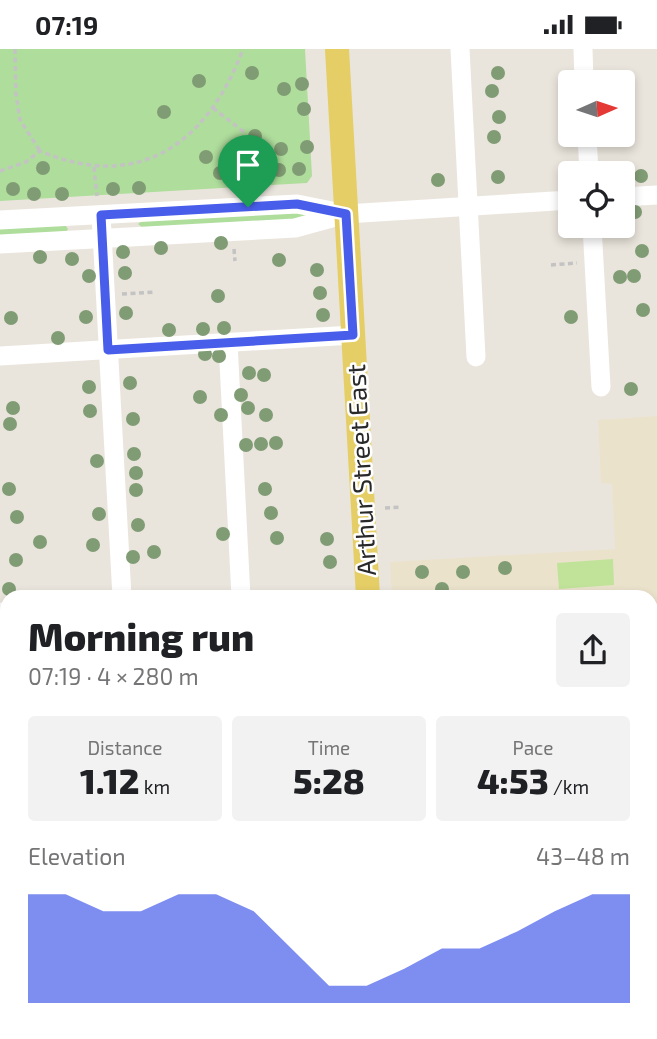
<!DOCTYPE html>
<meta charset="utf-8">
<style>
body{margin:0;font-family:"Exo 2",sans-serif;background:#f2f2f2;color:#202124;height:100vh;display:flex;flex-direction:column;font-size:26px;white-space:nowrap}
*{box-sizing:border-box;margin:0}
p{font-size:23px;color:#757577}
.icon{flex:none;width:38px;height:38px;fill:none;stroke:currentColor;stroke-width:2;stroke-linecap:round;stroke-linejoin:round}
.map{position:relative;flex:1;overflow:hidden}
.details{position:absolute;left:0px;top:541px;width:658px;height:450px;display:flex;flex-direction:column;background:#fff;border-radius:21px 21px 0 0;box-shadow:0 4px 10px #0003}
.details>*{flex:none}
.needle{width:46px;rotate:87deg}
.buttons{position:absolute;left:558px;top:21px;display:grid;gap:14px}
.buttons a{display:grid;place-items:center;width:77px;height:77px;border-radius:7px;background:#fff;box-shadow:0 4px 10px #0003;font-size:35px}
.pin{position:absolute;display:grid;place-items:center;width:60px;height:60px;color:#fff;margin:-72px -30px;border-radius:50% 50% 50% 0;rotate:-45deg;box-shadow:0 0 7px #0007}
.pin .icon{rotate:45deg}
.round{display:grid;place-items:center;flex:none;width:74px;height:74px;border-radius:7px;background:#f2f2f2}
.overview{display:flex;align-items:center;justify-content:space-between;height:119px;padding:0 28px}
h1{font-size:38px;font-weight:800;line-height:52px}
.figures{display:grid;grid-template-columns:repeat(3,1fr);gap:10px;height:119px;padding:7px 28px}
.figures div{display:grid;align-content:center;border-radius:7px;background:#f2f2f2;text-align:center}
.figures b{font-size:35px;font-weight:800}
.figures small{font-size:19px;font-weight:400}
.figures p{font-size:19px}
.chart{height:196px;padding:14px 28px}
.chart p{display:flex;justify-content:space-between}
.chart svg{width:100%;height:126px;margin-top:7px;fill:#485eeb;opacity:.7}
.status{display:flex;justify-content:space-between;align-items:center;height:49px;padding:0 35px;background:#fff;direction:ltr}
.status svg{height:19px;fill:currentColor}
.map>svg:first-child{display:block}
.education{fill:#ebe2cc}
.green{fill:#afdd9c}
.pitch{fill:#c0e399}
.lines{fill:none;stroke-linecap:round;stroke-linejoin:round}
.path{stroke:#c3c3c3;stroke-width:3.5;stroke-dasharray:5 3.5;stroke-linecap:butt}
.minor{stroke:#fff;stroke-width:19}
.major{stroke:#e5ce66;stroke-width:24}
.tree{fill:#809c74}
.route-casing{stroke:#fff;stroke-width:14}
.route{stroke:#485eeb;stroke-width:9}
.labels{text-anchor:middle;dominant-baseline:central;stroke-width:5;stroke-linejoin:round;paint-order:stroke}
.street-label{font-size:26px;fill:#292929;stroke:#fff}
</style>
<div class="status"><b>07:19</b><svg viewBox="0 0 49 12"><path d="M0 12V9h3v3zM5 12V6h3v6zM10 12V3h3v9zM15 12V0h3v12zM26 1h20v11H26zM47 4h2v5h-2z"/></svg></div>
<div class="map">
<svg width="657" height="990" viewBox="0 0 657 990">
<rect width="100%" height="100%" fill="#eae5dc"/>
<path class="education" d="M 657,367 L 657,666 L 651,667 L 651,548 L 392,548 L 390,513 L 615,500 L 612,435 L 601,434 L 598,371 Z"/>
<g class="green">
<path d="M 0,0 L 305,0 L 312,127 L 307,134 L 0,152 Z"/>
<path d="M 305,163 L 309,170 L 143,179 L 138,175 L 142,172 Z"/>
<path d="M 65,176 L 68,180 L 66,183 L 0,187 L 0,180 Z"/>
</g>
<path class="pitch" d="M 613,510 L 614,536 L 559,540 L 557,514 Z"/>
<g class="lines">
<g class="path">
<path d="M 15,0 L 16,45 L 20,71 L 40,102"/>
<path d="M 213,59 L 244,83 L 248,103 L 244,112 L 246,142"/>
<path d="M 94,118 L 97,147"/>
<path d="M 0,122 L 26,113 L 40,102 C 139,144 208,94 243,0"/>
<path d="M 234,200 L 235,212"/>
<path d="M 551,216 L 577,214"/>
<path d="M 122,245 L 155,243"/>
<path d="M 385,459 L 402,458"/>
</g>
<g class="minor">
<path d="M 460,0 L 476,308"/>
<path d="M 583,0 L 584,33"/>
<path d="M 587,86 L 589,124"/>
<path d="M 623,148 L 657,146"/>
<path d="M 101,166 L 122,548"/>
<path d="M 0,171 L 297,155 L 342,164"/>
<path d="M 592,177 L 601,338"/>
<path d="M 0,195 L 295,179 L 346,165 L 570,151"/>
<path d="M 228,294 L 241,548"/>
<path d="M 0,307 L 353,286"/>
<path d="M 0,563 L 7,684"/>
<path d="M 651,697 L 657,697"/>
<path d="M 0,733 L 7,733"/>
<path d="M 651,833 L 657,833"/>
<path d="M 0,868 L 7,868"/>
<path d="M 651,970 L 657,970"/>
<path d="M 299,990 L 415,984"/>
</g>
<g class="major">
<path d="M 337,0 L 368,548"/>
<path d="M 392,984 L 392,990"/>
</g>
</g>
<g class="tree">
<circle cx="252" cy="24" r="7"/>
<circle cx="498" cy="24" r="7"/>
<circle cx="199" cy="32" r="7"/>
<circle cx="302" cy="35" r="7"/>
<circle cx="284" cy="40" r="7"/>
<circle cx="492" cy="42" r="7"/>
<circle cx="304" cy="60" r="7"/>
<circle cx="164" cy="63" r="7"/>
<circle cx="499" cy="68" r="7"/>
<circle cx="255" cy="87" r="7"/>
<circle cx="494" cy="88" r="7"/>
<circle cx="307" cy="98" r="7"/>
<circle cx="281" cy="100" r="7"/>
<circle cx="206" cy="108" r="7"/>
<circle cx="255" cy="110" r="7"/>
<circle cx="43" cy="119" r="7"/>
<circle cx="299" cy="120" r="7"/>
<circle cx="279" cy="121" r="7"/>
<circle cx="220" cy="124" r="7"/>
<circle cx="641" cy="127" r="7"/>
<circle cx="498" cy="128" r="7"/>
<circle cx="438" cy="131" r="7"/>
<circle cx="139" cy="139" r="7"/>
<circle cx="13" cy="140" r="7"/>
<circle cx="113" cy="140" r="7"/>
<circle cx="34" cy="145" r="7"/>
<circle cx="62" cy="145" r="7"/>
<circle cx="635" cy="163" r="7"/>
<circle cx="221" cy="194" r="7"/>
<circle cx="161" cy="199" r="7"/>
<circle cx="642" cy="202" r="7"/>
<circle cx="123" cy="203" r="7"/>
<circle cx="40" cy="208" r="7"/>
<circle cx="72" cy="210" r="7"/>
<circle cx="279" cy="211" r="7"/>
<circle cx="317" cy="221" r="7"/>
<circle cx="125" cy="224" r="7"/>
<circle cx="89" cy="227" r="7"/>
<circle cx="634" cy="227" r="7"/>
<circle cx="620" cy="228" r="7"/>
<circle cx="320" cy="244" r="7"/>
<circle cx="218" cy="247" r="7"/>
<circle cx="643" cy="261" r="7"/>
<circle cx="126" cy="264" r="7"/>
<circle cx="323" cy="266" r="7"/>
<circle cx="86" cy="268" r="7"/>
<circle cx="571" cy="268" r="7"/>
<circle cx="11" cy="269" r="7"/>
<circle cx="224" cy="279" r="7"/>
<circle cx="203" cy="280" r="7"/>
<circle cx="169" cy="281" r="7"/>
<circle cx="58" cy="289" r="7"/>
<circle cx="205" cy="305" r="7"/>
<circle cx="219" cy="307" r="7"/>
<circle cx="249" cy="324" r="7"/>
<circle cx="264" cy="326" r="7"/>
<circle cx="130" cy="334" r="7"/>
<circle cx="89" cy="338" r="7"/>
<circle cx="631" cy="340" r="7"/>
<circle cx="241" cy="346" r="7"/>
<circle cx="200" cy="348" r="7"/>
<circle cx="13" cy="359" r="7"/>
<circle cx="248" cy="359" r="7"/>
<circle cx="90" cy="362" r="7"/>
<circle cx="221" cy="366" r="7"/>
<circle cx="266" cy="366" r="7"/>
<circle cx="133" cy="370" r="7"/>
<circle cx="10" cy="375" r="7"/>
<circle cx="276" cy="394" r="7"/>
<circle cx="261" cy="395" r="7"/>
<circle cx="246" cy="396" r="7"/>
<circle cx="134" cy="405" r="7"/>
<circle cx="97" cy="412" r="7"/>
<circle cx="136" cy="424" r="7"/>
<circle cx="9" cy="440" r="7"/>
<circle cx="265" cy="440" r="7"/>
<circle cx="136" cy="441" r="7"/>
<circle cx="271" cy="464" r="7"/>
<circle cx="99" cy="465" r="7"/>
<circle cx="17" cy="468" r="7"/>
<circle cx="138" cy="476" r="7"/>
<circle cx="223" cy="485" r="7"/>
<circle cx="277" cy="489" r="7"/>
<circle cx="327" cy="490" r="7"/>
<circle cx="40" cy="493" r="7"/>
<circle cx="93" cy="496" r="7"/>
<circle cx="154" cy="503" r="7"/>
<circle cx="133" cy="508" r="7"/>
<circle cx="16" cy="511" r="7"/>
<circle cx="330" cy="513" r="7"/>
<circle cx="505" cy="519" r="7"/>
<circle cx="422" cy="523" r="7"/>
<circle cx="463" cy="523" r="7"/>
<circle cx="9" cy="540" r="7"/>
<circle cx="442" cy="540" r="7"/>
</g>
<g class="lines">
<defs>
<path id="route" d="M 297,155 L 346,165 L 353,286 L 108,301 L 101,166 Z"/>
</defs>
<use href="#route" class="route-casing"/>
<use href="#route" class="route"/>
</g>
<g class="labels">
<g class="street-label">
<text transform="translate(360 421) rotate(-93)">Arthur Street East</text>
</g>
</g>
</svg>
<div class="buttons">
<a><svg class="needle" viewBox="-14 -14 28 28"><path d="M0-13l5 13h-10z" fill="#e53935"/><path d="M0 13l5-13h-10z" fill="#757577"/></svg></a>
<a><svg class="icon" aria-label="locate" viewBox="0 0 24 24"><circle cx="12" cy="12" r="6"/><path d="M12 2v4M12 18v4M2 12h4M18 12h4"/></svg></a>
</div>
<div class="pin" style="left:248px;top:158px;background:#1e9e55"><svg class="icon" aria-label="arrive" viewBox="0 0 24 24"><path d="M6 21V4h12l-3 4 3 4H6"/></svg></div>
<section class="details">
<div class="overview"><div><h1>Morning run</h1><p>07:19 · 4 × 280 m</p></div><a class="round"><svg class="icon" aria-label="share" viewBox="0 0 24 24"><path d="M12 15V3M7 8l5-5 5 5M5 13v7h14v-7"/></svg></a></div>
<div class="figures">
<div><p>Distance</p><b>1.12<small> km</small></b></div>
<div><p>Time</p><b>5:28</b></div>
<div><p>Pace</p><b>4:53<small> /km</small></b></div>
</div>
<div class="chart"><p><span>Elevation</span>43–48 m</p>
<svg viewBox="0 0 160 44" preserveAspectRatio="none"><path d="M0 44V6L10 6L20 12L30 12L40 6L50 6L60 12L70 25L80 38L90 38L100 32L110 25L120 25L130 19L140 12L150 6L160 6V44z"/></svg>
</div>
</section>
</div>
